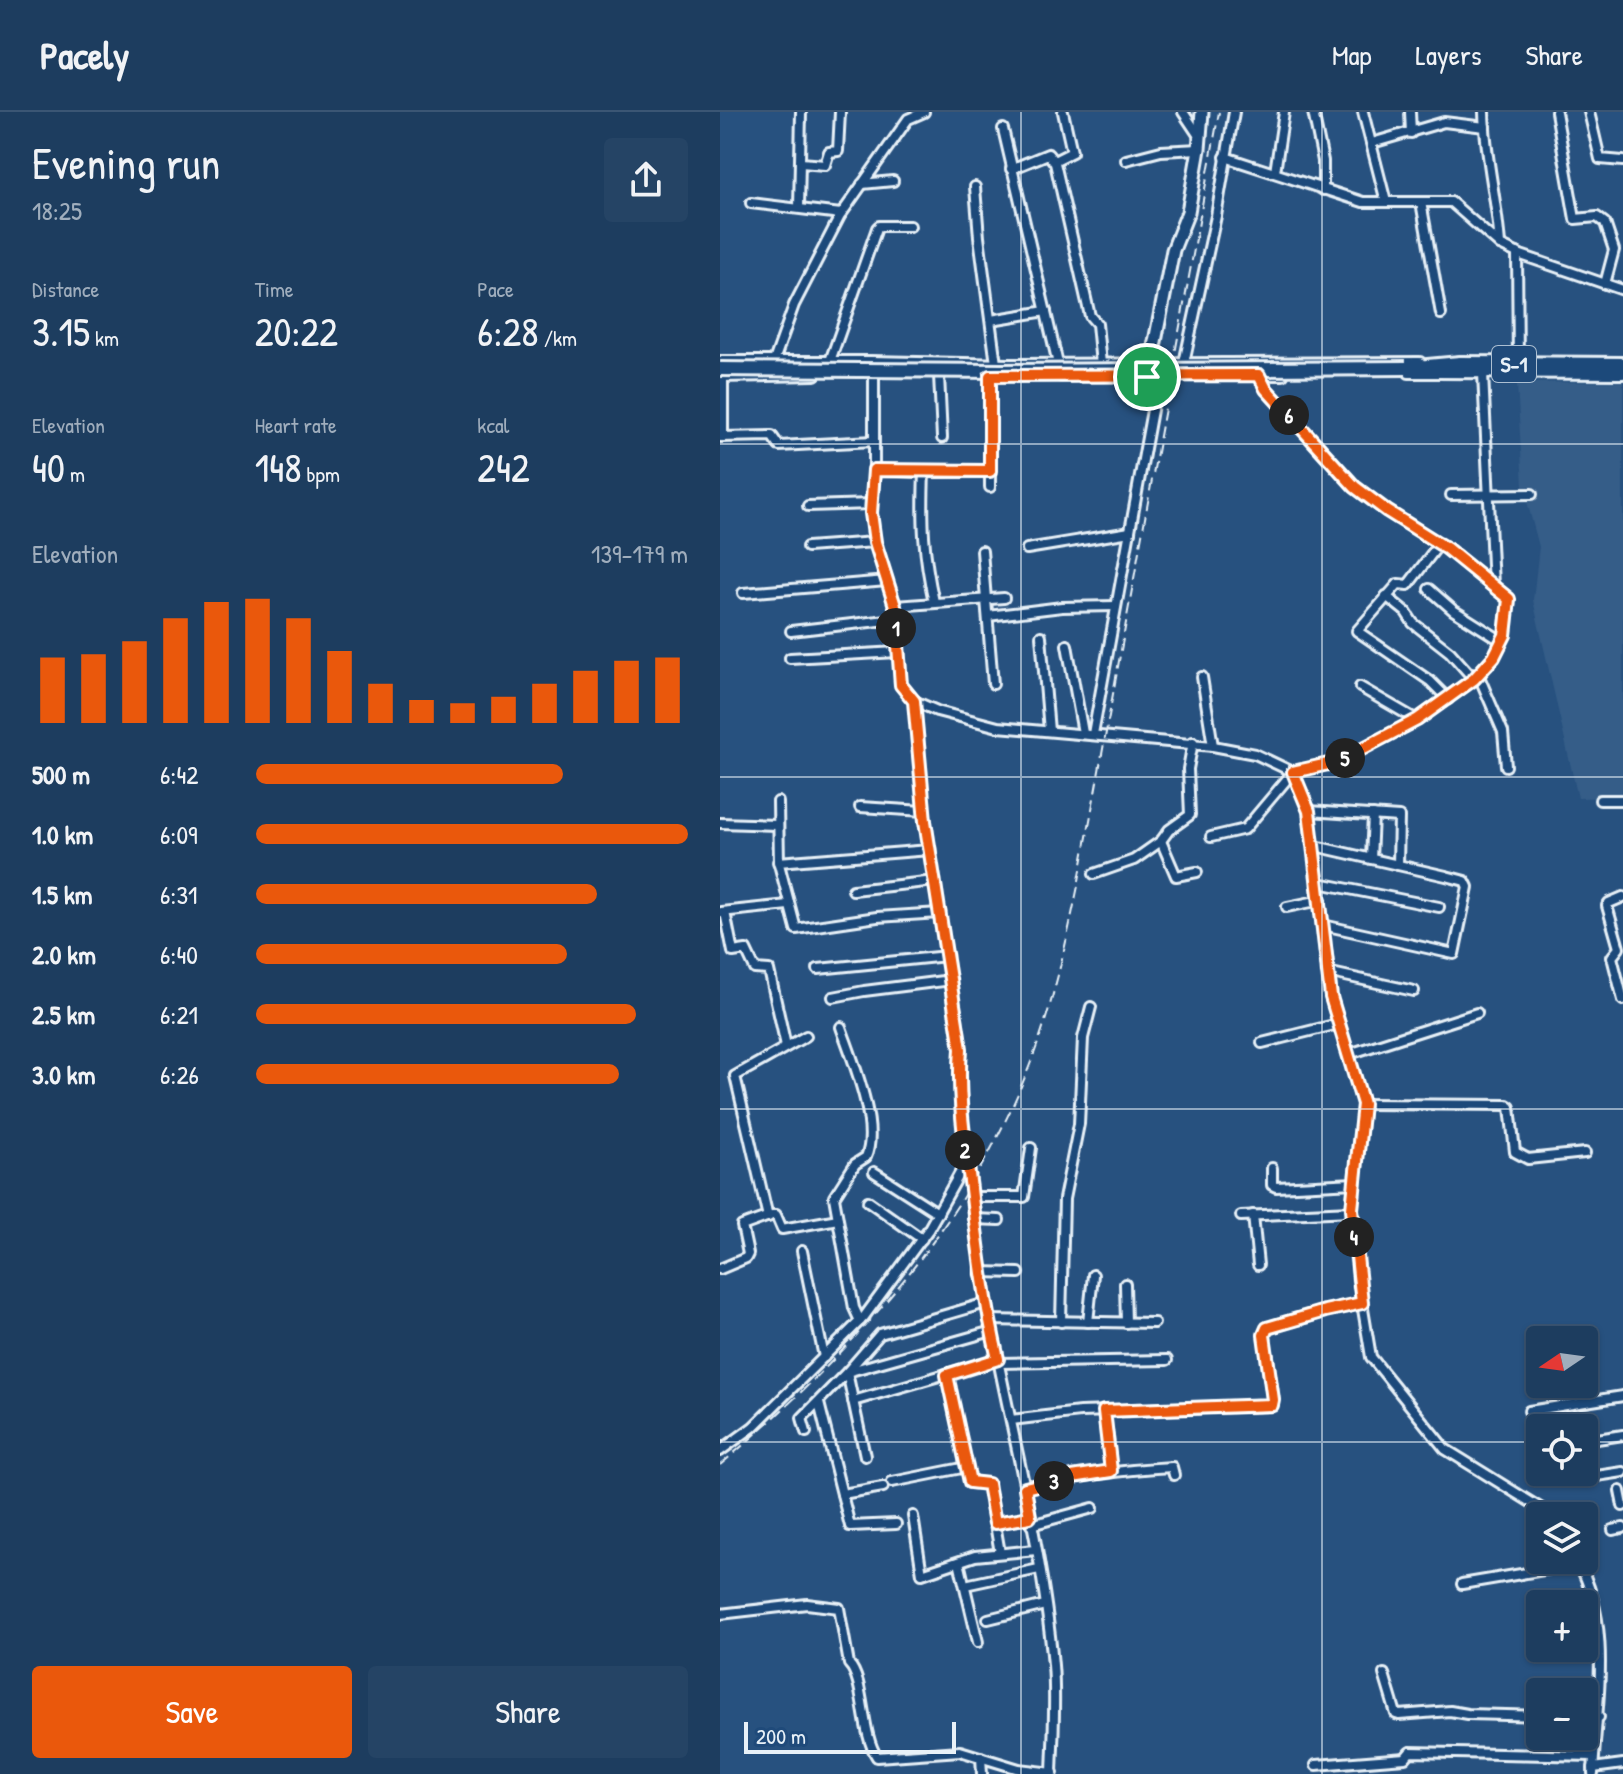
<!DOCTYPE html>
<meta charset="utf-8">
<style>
body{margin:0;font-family:"Patrick Hand",sans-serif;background:#254465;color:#f1f3f6;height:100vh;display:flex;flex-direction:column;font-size:30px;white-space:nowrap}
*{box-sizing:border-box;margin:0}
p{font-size:26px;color:#a0aebd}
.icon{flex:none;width:44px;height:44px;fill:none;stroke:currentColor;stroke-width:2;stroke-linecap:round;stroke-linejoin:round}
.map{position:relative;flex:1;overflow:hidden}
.sheet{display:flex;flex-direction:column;background:#1d3d5f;width:720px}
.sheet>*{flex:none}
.needle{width:52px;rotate:257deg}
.controls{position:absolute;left:806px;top:1214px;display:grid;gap:16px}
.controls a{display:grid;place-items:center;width:72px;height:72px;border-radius:8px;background:#1d3d5f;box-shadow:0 2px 6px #0004,0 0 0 2px #3b5674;font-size:40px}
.scale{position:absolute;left:24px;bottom:20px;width:212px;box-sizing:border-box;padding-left:8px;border:4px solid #e8f1f8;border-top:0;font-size:22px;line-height:28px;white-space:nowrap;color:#e8f1f8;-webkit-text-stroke:6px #1f4a7a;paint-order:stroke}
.pin{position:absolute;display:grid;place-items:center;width:68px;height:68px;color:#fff;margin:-34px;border:4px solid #fff;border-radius:50%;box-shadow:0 2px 8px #0007}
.km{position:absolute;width:40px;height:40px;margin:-20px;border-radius:50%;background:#222;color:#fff;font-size:22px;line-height:40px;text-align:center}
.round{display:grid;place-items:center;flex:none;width:84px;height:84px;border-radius:8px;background:#254465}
.summary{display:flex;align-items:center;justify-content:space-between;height:136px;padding:0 32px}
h1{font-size:44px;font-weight:600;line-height:60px}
.metrics{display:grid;grid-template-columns:repeat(3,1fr);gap:12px;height:136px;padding:8px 32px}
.metrics div{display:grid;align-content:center}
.metrics b{font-size:40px;font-weight:600}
.metrics small{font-size:22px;font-weight:400}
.metrics p{font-size:22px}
.chart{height:224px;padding:16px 32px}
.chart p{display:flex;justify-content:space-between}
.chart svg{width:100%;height:144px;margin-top:8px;stroke:#ea580c;stroke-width:6}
.action{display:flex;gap:16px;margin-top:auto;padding:16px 32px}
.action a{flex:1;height:92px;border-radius:8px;background:#ea580c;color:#fff;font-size:32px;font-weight:600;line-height:92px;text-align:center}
.action a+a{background:#254465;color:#f1f3f6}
ul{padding:0 32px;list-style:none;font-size:26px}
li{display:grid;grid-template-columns:128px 96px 1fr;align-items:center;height:60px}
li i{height:20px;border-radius:10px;background:#ea580c}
header{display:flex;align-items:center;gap:48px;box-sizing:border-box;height:112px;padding:0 40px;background:#1d3d5f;border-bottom:2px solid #3b5674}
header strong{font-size:38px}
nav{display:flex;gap:44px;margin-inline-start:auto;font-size:28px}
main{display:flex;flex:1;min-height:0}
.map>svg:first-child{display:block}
.built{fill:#355d88}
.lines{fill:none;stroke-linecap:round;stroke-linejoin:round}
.street-casing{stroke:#e8f1f8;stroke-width:14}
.secondary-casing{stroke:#e8f1f8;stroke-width:17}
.primary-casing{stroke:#e8f1f8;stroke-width:18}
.street{stroke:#1f4a7a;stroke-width:8}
.secondary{stroke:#1f4a7a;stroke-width:11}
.primary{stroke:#1f4a7a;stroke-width:12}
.rail{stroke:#e8f1f8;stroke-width:2;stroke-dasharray:12 6;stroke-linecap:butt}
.primary-bridge-casing{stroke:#e8f1f8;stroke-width:18;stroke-linecap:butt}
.primary-bridge{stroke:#1f4a7a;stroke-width:12}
.route-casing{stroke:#fff;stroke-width:16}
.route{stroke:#ea580c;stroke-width:10}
.grid{fill:none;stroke:#e8f1f8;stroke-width:2;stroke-opacity:0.55}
.labels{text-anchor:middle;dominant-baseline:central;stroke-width:6;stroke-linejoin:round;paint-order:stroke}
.shield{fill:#1f4a7a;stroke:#acbfd2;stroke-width:2}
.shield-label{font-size:22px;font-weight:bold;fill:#e8f1f8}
</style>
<header>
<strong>Pacely</strong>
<nav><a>Map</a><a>Layers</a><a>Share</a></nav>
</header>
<main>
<section class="sheet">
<div class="summary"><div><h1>Evening run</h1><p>18:25</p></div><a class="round"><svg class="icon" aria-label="share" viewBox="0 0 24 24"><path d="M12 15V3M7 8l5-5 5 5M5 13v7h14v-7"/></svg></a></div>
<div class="metrics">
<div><p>Distance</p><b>3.15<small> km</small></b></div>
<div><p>Time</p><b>20:22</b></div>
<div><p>Pace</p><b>6:28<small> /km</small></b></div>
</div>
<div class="metrics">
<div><p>Elevation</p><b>40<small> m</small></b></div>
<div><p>Heart rate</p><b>148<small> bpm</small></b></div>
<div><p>kcal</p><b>242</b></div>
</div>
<div class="chart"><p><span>Elevation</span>139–179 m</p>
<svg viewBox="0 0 160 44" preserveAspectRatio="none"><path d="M5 44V24M15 44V23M25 44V19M35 44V12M45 44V7M55 44V6M65 44V12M75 44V22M85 44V32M95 44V37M105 44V38M115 44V36M125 44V32M135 44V28M145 44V25M155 44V24"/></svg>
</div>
<ul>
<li><b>500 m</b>6:42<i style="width:71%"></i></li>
<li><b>1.0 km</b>6:09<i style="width:100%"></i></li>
<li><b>1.5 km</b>6:31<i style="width:79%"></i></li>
<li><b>2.0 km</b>6:40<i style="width:72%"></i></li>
<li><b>2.5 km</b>6:21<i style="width:88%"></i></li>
<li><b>3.0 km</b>6:26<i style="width:84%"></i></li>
</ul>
<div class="action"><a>Save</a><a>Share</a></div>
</section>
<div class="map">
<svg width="903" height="1662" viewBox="0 0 903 1662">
<rect width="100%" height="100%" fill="#27517f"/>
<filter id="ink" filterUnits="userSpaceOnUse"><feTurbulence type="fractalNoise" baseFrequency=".0125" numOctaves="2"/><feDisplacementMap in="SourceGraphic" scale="16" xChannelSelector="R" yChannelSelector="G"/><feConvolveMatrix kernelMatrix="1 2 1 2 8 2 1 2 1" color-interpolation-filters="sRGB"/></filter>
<g filter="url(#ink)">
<path class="built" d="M 903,269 L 903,685 L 858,686 L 813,488 L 819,435 L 803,374 L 797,271 Z"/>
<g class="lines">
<defs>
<g id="street">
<path d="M 463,0 L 479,24"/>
<path d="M 593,0 L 603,49 L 603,78"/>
<path d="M 643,0 L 666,90"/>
<path d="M 690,0 L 691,21"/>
<path d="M 764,0 C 765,45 777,88 780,133"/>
<path d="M 836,0 L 855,107 L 877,105 L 885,111 L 894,138 L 885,172"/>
<path d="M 869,0 L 880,47 L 903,49"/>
<path d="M 283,17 L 338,252"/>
<path d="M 652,31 L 724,10 L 765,15"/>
<path d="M 505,45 L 643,90 L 731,90 L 780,133 L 801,143 L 903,178"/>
<path d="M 406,48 L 441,39 L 479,37"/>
<path d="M 334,49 L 352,40 L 343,0"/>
<path d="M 81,51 L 105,53 L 109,40 L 118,39 L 120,0"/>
<path d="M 291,57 L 328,42 L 335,51 L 370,204 L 377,212 L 381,252"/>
<path d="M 555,60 L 564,0"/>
<path d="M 142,72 L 173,69"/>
<path d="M 255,75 L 259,125 L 276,252"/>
<path d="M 701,90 L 721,202"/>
<path d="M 31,91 L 121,102"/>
<path d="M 79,96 L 81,0"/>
<path d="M 797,141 L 798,252"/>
<path d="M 271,208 L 326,199"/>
<path d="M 0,249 L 151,249 L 290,252 L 700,250"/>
<path d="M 54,249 L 74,193 L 120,104 L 188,7 L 204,0"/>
<path d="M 110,249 L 157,116 L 159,114 L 190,114"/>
<path d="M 464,251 L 496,104 L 514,0"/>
<path d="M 689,261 L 719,261"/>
<path d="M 763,261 L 773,474"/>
<path d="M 154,262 L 154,362 L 151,401 L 155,430 L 175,494 L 181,573 L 194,589 L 205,709 L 241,937 C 237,987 247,1038 252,1088 C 268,1244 319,1396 333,1553 C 336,1588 333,1626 332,1662"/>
<path d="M 219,263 L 222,326"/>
<path d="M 341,264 L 563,263"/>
<path d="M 0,265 L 95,263"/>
<path d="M 3,265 L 3,325"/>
<path d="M 0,325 L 52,324 L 59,334 L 154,329"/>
<path d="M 154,358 L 204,360 L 270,359"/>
<path d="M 204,360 C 202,410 203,441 214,490"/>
<path d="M 270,375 L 270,264"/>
<path d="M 731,383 L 812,382"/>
<path d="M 88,394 L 152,392"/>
<path d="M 719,432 L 688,473 L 678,472 L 637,519 L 710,569 L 728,587"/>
<path d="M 87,435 L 155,430"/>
<path d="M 307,437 L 410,420"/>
<path d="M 262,439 L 273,572"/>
<path d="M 709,477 L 733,498 L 782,529"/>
<path d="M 23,481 L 167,469"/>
<path d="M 666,484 L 686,500 L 693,511 L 730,540 L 754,567"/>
<path d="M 175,494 L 284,486"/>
<path d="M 268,504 L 342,495 L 396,494"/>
<path d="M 71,519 L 176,507"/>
<path d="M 321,524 L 329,619"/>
<path d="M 347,533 L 363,621"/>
<path d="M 70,546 L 178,540"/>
<path d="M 758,562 L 783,620 L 786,654"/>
<path d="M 482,565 L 493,634"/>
<path d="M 640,575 L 697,608"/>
<path d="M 194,589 L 217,599 L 278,615 L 493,634 L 535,642 L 573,660 L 589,699 L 611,885 L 643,992 L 632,1097 L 638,1167 L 651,1245 L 725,1337 L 825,1399 L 829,1404"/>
<path d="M 373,622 L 438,265"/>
<path d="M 880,688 L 903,688"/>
<path d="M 58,690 L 59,752 L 76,817 L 157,805 L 220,801"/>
<path d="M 140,695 L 204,699"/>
<path d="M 589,699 L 679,705 L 678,753"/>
<path d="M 0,711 L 57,713"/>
<path d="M 491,725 L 525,717 L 573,660 L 617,650 L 697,608 L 754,567 L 774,545 L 785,523 L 789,487 L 726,436 L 667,399 L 635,375 L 546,277 L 539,263"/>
<path d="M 441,729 L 456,764 L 477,760"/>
<path d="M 595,734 L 726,764 L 745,769 L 748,775 L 734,842 L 603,813"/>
<path d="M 651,747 L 653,703"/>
<path d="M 58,750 L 210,738"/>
<path d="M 374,762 L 414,748 L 441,729 L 449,718 L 470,703 L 468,657 L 473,630"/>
<path d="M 599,771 L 719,795"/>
<path d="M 133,778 L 215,769"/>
<path d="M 903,785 L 889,791 L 887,794 L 899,836 L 892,845 L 903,888"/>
<path d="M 567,795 L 601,788"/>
<path d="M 1,800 L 68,793"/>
<path d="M 5,800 L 13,840 L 26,838 L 35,857 L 49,858 L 66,934"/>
<path d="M 98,857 L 227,844"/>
<path d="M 607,860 L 694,879"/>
<path d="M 113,885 L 144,879 L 231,868"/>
<path d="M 121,915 C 132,947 160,1013 146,1045 L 135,1052 L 114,1085 L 134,1196 L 140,1209"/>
<path d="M 542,931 L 618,912"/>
<path d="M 629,942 L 757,901"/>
<path d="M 643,992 L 787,993 L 790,995 L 795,1040 L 808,1047 L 865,1041"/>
<path d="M 552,1056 L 552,1073 L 556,1075 L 635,1071"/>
<path d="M 154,1060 L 218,1101"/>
<path d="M 252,1085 L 304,1085 L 311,1036"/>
<path d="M 148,1089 L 202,1127"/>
<path d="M 533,1103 L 538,1153"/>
<path d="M 521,1104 L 632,1099"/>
<path d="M 48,1105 L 15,964 L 86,924"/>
<path d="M 253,1107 L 279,1108"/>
<path d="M 82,1139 L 104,1245"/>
<path d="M 0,1157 L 26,1146 L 28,1142 L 22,1114 L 52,1103 L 56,1103 L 62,1117 L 118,1107"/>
<path d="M 260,1160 L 299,1161"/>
<path d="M 405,1172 L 406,1211"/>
<path d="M 269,1208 L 434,1211"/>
<path d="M 341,1210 L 344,1087 L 359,1012 L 363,926 L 371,895"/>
<path d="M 368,1210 L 373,1163"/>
<path d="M 279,1251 L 447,1248"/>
<path d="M 227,1263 L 250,1370 L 268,1372 L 280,1441"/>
<path d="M 133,1289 L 278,1247"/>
<path d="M 99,1291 L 130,1414 L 176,1412"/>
<path d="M 384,1299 L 391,1359"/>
<path d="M 809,1299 L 903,1284"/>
<path d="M 291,1308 L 360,1300 L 548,1294 L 552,1293 L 553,1288 L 544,1223 L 547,1216 L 605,1199 L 642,1191"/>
<path d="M 86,1320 L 82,1306 L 127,1260 L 272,1219"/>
<path d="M 864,1329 L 903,1323"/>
<path d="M 0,1339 L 33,1315 L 144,1205 L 208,1118 L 245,1052"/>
<path d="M 145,1344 L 127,1260 L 160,1222 L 266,1191"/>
<path d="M 870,1365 L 903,1360"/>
<path d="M 172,1370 L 247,1355"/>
<path d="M 305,1376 C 354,1364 401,1358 452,1355 L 454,1363"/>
<path d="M 900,1379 L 903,1394"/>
<path d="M 122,1382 L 163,1375"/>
<path d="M 193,1404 L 202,1462 L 255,1444 L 316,1438"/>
<path d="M 275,1411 L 310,1405"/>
<path d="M 311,1413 L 373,1396"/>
<path d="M 893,1418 L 903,1416"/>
<path d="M 857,1448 C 894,1515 876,1590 873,1662"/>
<path d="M 239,1450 L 258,1530"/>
<path d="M 742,1472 L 860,1452"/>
<path d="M 245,1473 L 319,1457"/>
<path d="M 0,1502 L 87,1492 L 119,1496 L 129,1552 C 145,1568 141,1622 157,1645 L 240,1639 L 299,1657 L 333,1661"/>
<path d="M 268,1507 L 325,1493"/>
<path d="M 664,1562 L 676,1602 L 679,1603 L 730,1599 L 747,1602 L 820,1604"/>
<path d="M 864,1604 L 879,1605"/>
<path d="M 261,1645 L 262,1662"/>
<path d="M 596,1653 L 685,1646 L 690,1640 L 873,1644"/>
<path d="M 873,1656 L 903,1652"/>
</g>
<path id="secondary" d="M 431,250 L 453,138 L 468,100 L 479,37 L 482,0"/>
<g id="primary">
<path d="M 686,256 L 740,251 L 903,252"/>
<path d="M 717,259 L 903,260"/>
</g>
</defs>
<use href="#street" class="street-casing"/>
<use href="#secondary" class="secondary-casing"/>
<use href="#primary" class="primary-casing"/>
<use href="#street" class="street"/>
<use href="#secondary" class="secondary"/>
<use href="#primary" class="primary"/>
<path class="rail" d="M 0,1353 C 130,1243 246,1116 309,955 C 332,897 345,836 358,774 L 499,0"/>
<defs>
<path id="primary-bridge" d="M 0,257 L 282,259 L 686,256"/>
</defs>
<use href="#primary-bridge" class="primary-bridge-casing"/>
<use href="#primary-bridge" class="primary-bridge"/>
</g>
</g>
<g class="lines" filter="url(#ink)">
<defs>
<path id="route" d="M 539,263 L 546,277 L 635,375 L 667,399 L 726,436 L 789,487 L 785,523 L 774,545 L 754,567 L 697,608 L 617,650 L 573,660 L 589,699 L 611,885 L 643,992 L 632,1097 L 642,1191 L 605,1199 L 547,1216 L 544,1223 L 553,1288 L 552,1293 L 384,1299 L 391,1359 L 352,1365 L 305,1376 L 310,1405 L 275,1411 L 268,1372 L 250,1370 L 227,1263 L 278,1247 C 265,1191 258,1135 251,1077 C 245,1031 237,984 241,937 L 205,709 L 194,589 L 181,573 L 175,494 L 155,430 L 151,401 L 154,358 L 270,359 L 270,264 Z"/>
</defs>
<use href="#route" class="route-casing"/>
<use href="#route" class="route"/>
</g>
<path class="grid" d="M 301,0 L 301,1662M 602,0 L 602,1662M 0,332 L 903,332M 0,665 L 903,665M 0,997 L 903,997M 0,1330 L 820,1330M 864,1330 L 903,1330"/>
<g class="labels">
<rect class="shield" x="772" y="234" width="44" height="36" rx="6"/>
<g class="shield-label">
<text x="794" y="252">S-1</text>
</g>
</g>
</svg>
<div class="controls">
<a><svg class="needle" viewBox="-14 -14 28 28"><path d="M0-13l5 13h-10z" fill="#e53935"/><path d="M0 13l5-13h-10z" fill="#a0aebd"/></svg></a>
<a><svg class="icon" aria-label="locate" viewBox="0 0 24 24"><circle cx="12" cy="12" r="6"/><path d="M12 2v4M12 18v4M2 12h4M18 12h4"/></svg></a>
<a><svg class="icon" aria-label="layers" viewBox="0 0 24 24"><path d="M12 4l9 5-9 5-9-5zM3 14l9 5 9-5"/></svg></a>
<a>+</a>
<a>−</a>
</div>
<div class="scale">200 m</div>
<div class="pin" style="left:427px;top:265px;background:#1e9e55"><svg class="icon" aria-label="arrive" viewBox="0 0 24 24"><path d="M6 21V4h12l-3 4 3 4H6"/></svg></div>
<b class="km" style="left:176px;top:516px">1</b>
<b class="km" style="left:245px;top:1038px">2</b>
<b class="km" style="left:334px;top:1369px">3</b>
<b class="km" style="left:634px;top:1125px">4</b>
<b class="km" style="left:625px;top:646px">5</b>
<b class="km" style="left:569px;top:303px">6</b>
</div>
</main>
